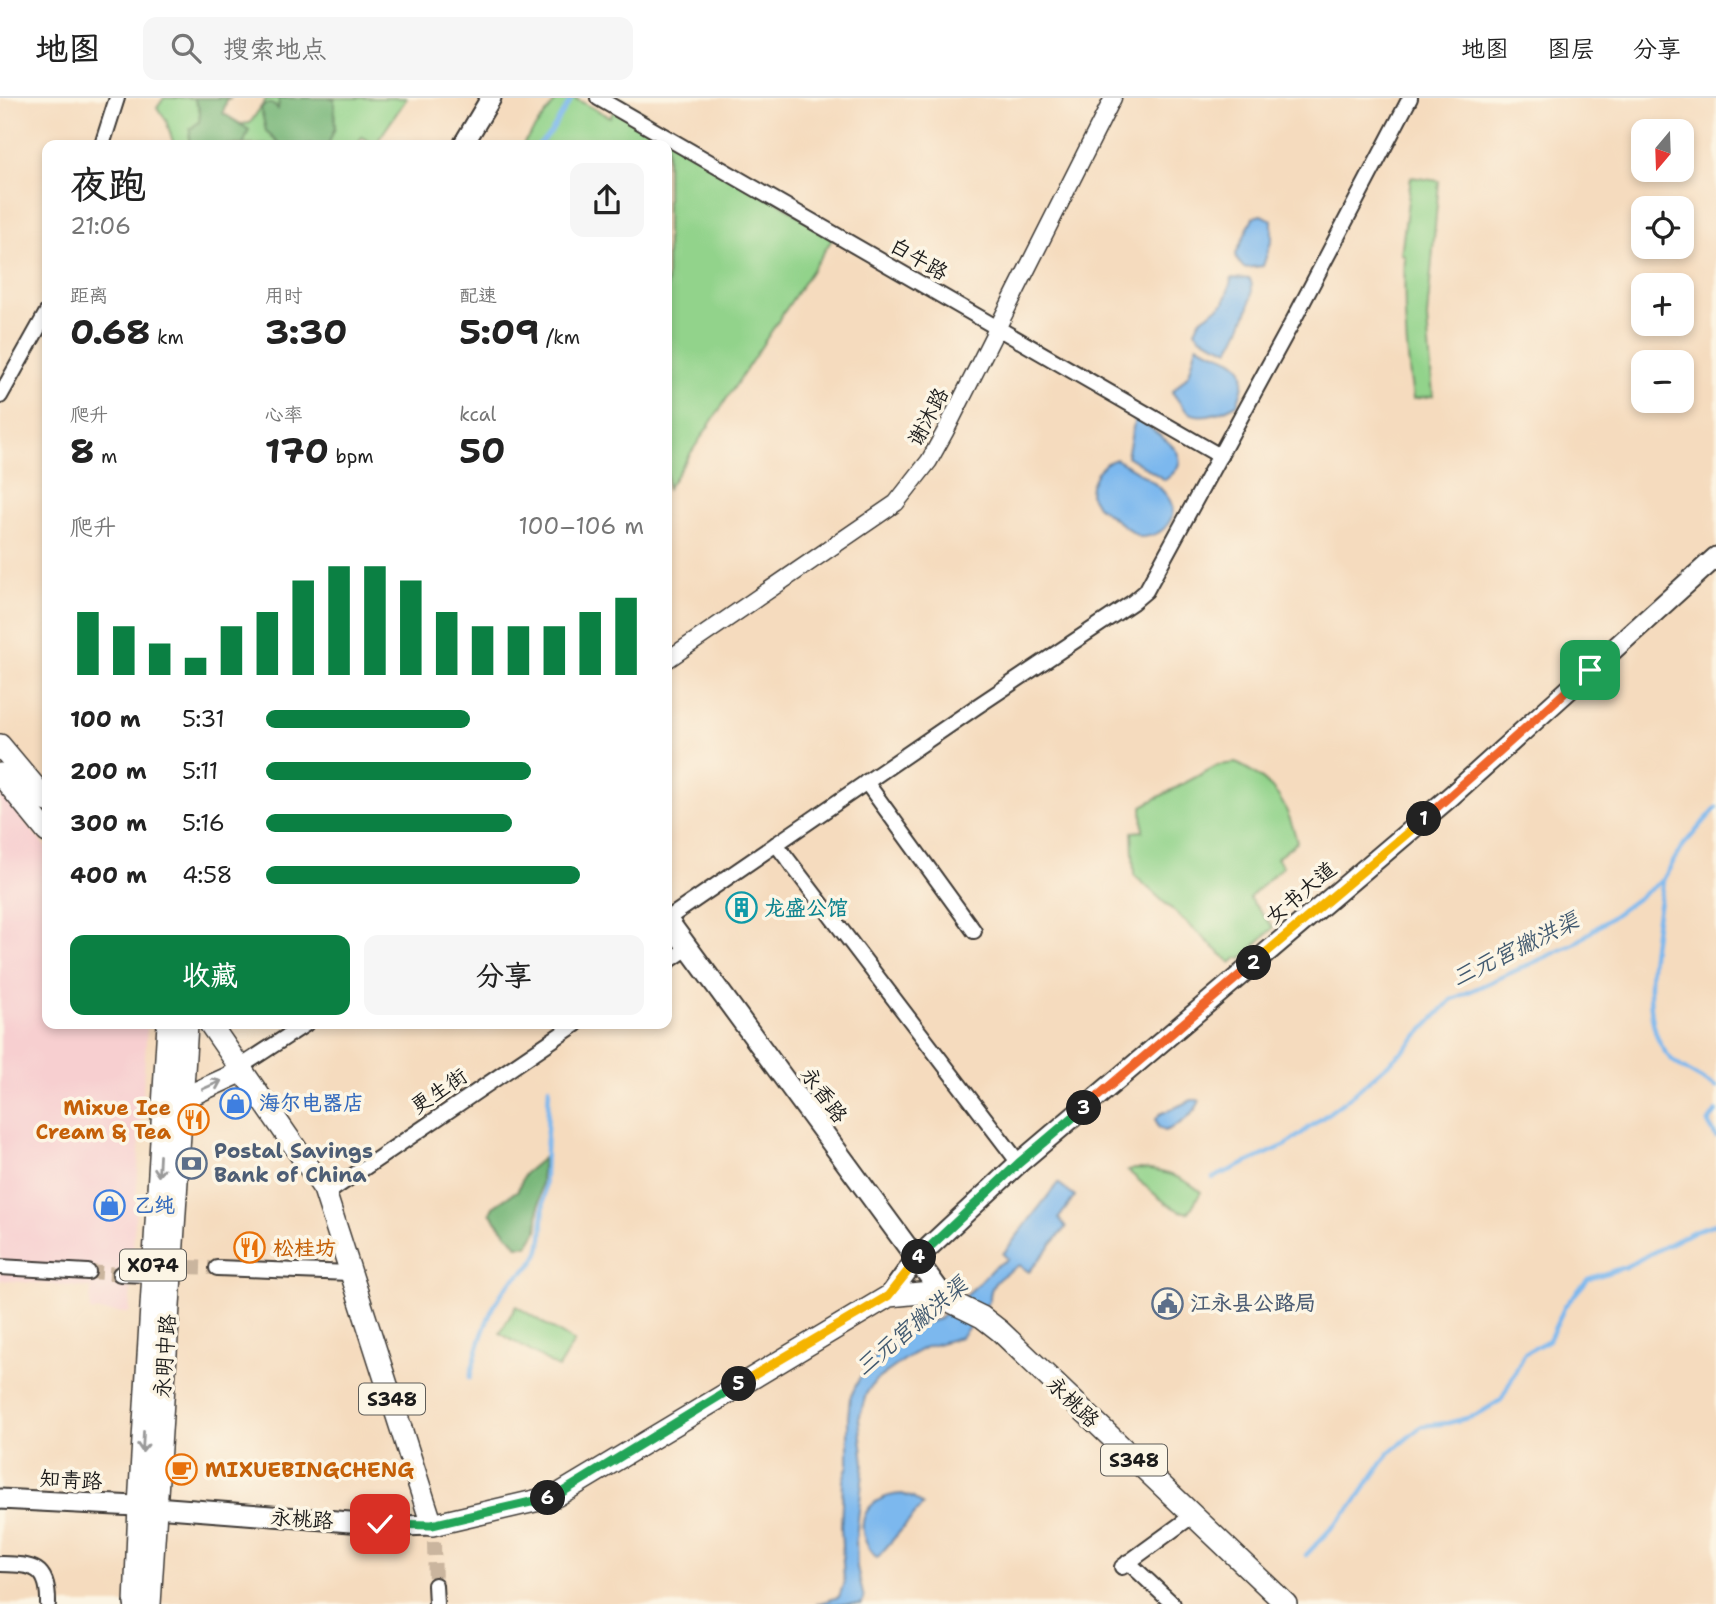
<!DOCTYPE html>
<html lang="zh">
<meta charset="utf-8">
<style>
body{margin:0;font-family:"Shantell Sans","LXGW WenKai TC",sans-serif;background:#f6f6f6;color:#222;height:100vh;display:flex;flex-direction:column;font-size:26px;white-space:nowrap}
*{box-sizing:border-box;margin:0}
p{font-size:23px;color:#767676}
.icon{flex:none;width:38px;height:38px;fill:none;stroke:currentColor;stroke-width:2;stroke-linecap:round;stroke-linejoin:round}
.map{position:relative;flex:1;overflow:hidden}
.side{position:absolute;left:42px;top:42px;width:630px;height:889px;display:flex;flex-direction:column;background:#fff;border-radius:14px;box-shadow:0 4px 10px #0003}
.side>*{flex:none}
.needle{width:46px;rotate:199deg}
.controls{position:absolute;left:1631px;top:21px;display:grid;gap:14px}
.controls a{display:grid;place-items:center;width:63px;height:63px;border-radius:14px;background:#fff;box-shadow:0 4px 10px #0003;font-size:35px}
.pin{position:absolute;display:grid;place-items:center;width:60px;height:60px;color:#fff;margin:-30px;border-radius:14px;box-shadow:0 4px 10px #0006}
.km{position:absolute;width:35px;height:35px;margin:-18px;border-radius:50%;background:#222;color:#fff;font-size:19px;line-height:35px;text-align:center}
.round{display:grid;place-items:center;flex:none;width:74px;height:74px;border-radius:14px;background:#f6f6f6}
.headline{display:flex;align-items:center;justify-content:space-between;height:119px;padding:0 28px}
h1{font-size:38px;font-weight:700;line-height:52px}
.figures{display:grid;grid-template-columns:repeat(3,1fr);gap:10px;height:119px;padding:7px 28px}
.figures div{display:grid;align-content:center}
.figures b{font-size:35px;font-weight:700}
.figures small{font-size:19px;font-weight:400}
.figures p{font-size:19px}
.chart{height:196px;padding:14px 28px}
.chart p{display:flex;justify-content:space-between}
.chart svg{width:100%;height:126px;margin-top:7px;stroke:#0b8043;stroke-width:6}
.cta{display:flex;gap:14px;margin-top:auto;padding:14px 28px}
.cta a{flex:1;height:80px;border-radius:14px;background:#0b8043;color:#fff;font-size:28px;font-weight:700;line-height:80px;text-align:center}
.cta a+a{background:#f6f6f6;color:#222}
ul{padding:0 28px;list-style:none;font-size:23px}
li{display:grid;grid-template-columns:112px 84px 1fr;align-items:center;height:52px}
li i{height:18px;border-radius:9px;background:#0b8043}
header{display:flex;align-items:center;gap:42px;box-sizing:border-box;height:98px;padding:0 35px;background:#fff;border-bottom:2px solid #e0e0e0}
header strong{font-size:33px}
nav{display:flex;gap:38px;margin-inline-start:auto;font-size:24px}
.search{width:490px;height:63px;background:#f6f6f6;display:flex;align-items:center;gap:18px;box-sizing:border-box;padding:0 24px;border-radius:14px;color:#767676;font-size:26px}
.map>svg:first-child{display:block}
.built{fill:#f7cfd0}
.green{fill:#92d38b;stroke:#577854;stroke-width:2}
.forest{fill:#75b577;stroke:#48684a;stroke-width:2}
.water{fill:#7cb8ee;stroke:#4c6a85;stroke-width:2}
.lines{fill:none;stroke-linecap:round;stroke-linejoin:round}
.stream{stroke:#7cb8ee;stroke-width:4.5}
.minor-tunnel{stroke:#cab59e;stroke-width:14;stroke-dasharray:14 7;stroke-linecap:butt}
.minor-casing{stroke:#3d3934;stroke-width:18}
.tertiary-casing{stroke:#3d3934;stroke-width:19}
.secondary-casing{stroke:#3d3934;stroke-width:23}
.primary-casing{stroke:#3d3934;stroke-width:24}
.minor{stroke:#fff;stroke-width:14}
.tertiary{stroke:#fff;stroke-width:16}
.secondary{stroke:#fff;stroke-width:19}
.primary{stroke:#fff;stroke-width:21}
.oneway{stroke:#999}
.split-1-casing{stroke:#fff;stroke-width:14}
.split-2-casing{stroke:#fff;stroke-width:14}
.split-3-casing{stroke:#fff;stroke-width:14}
.split-4-casing{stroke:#fff;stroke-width:14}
.split-5-casing{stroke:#fff;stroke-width:14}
.split-6-casing{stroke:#fff;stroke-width:14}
.split-7-casing{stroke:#fff;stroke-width:14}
.split-1{stroke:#f0652b;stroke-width:9}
.split-2{stroke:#f5b400;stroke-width:9}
.split-3{stroke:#f0652b;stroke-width:9}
.split-4{stroke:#22a559;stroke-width:9}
.split-5{stroke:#f5b400;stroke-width:9}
.split-6{stroke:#22a559;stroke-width:9}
.split-7{stroke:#22a559;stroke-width:9}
.labels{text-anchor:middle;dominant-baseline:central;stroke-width:7;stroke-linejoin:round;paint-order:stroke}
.shield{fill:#fcf5e5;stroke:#5f5d58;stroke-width:2}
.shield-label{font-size:19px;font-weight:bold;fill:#1c1c1c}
.street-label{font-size:21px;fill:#1c1c1c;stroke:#fcf5e5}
.culture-label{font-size:21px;font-weight:bold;fill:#0d838f;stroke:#fcf5e5;text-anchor:start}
.shop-label{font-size:21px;font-weight:bold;fill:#366cbe;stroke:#fcf5e5;text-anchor:start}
.food-label{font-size:21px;font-weight:bold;fill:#c56008;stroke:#fcf5e5;text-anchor:start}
.service-label{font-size:21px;font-weight:bold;fill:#4e5e75;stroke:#fcf5e5;text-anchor:start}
.water-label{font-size:23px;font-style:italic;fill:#425a70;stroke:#fcf5e5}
</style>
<header>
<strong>地图</strong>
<div class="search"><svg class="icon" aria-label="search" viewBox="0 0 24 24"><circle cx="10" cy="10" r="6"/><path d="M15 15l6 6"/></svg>搜索地点</div>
<nav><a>地图</a><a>图层</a><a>分享</a></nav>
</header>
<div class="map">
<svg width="1716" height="1506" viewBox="0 0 1716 1506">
<rect width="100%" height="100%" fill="#fcf5e5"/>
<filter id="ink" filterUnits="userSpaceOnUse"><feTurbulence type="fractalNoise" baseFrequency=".0143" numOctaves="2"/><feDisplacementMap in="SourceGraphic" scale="14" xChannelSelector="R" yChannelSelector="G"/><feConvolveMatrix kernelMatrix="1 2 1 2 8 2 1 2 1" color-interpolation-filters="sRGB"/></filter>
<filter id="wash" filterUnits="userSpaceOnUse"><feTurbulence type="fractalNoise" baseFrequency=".00686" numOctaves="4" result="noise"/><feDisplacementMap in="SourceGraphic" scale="28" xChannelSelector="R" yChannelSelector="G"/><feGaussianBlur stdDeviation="1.57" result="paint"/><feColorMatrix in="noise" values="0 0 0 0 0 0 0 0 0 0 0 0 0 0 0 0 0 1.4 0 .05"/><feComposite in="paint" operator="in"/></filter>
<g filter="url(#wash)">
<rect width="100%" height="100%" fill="#f5dbbe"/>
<path class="built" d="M 0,694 L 47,751 L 47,926 L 147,926 L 129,1215 L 90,1213 L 91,1190 L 0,1182 Z"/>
<g class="green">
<path d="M 164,0 L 195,0 L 241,26 L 250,25 L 267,0 L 407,0 L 375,47 L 362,39 L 357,47 L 174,47 L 166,22 L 157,10 Z"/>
<path d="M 558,0 L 574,0 L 610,19 L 622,1 L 833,140 L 667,391 L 667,47 L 522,47 Z"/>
<path d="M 1411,79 L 1439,83 L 1427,220 L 1433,298 L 1413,301 C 1406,254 1403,205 1405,158 L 1401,157 Z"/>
<path d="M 1236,665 C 1274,683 1287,704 1297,744 L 1277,760 L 1283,768 L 1249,800 L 1273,829 L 1271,832 L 1241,861 L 1238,859 L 1231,865 L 1134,777 L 1132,734 L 1143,733 L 1142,708 L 1218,667 Z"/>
<path d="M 1134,1071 C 1158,1071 1182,1078 1201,1094 L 1189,1114 C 1173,1117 1141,1083 1128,1073 Z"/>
<path d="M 516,1208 L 574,1244 L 558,1270 L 500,1235 Z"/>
</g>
<g class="forest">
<path d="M 194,0 L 232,0 L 227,1 L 223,15 L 249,32 L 243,47 L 189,47 L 190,31 L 199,24 L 200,13 Z"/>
<path d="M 279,0 L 334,0 L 335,30 L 328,47 L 282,47 L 266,33 L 261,10 L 265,6 L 272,6 L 278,11 Z"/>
<path d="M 543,1060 L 537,1133 L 528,1148 L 517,1148 L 490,1115 L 493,1109 L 518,1092 L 525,1075 Z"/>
</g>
<g class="water">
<path d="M 1261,117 L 1272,122 L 1272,141 L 1263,168 L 1244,170 L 1237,162 L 1236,156 L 1253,119 Z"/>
<path d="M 1232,180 L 1250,181 C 1258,198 1238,236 1229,252 L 1200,239 L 1195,233 L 1199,223 L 1224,205 Z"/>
<path d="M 1197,247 C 1231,263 1256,260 1237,306 C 1224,313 1201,324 1187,313 C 1181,308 1177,300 1172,294 L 1189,276 Z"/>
<path d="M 1135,320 C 1143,323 1147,327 1153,332 C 1172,347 1195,361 1165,382 L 1127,358 Z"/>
<path d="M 1116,361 C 1134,372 1189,398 1168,426 C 1161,436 1151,439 1139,439 L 1097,408 L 1090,396 L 1091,387 L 1097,374 L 1106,365 Z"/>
<path d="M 1192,1002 L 1200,1002 C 1196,1016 1177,1029 1164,1033 L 1158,1029 L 1156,1021 L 1160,1016 Z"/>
<path d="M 1058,1085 L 1075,1098 L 1059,1120 L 1066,1129 L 1029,1174 L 1019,1167 C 1004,1177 989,1183 990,1202 L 961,1239 L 926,1249 L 911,1257 L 875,1283 L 866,1296 L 859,1321 L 864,1365 L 856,1441 L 857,1469 L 864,1501 L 861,1506 L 816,1506 L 839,1499 L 844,1484 L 841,1430 L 843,1382 L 848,1367 L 848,1319 L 850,1300 L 859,1281 L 877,1256 L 905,1230 L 939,1221 L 976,1188 L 993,1170 L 1008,1161 L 1003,1156 Z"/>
<path d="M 902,1396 L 913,1400 L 923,1407 L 877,1460 C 850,1432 862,1398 902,1396 Z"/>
</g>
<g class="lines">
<g class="stream">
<path d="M 538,47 L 551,34 L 572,0"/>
<path d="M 1663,783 C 1656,832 1634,921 1670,960 C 1683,973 1701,980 1716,989"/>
<path d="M 1716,1013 L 1708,1025 L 1716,1039"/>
<path d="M 1213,1080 L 1286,1047 L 1350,999 L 1405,951 L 1451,902 L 1574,846 L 1663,782 L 1681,750 L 1716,710"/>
<path d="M 470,1280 C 477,1251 485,1221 501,1196 C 516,1172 539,1174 542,1140 L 549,989"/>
<path d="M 1306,1457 L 1353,1407 L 1389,1355 L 1422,1328 L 1448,1325 L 1475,1318 L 1501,1302 L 1525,1255 L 1549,1242 L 1565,1208 L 1588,1181 L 1625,1169 L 1696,1132 L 1716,1126"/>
</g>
</g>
</g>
<g filter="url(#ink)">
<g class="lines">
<g class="minor-tunnel">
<path d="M 187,1169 L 217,1170"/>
<path d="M 88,1174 L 120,1176"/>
<path d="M 434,1444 L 435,1487"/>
</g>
<defs>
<g id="minor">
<path d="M 598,0 L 1220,358"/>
<path d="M 102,47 L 117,0"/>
<path d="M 0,298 L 47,214"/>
<path d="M 866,684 L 974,833"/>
<path d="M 776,746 L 1019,1065"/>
<path d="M 667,821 L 976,609 L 1133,504 L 1146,493 L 1293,223 L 1410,0"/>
<path d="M 667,864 L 688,850"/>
<path d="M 240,969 L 306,926"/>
<path d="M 326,1096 L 576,926"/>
<path d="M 0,1169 L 88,1174"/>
<path d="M 217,1170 L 350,1175"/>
<path d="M 120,1176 L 153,1177"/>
<path d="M 1128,1464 L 1173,1506"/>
<path d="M 0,1466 C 32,1467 49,1467 48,1506"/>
<path d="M 1122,1469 L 1192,1418"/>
<path d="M 435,1487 L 436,1506"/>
</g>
<path id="tertiary" d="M 667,562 L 896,405 L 929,363 L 945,334 L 1113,0"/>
<g id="secondary">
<path d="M 463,47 L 491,0"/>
<path d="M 667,821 L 945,1200"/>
<path d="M 889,1198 L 916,1161 L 1019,1065 L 1451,698 L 1716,459"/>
<path d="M 0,1401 L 155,1409 L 402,1428 L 432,1427"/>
</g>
<g id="primary">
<path d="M 0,647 L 47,703"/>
<path d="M 0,676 L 47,734"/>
<path d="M 210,926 L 324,1091 L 432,1427 L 556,1398 L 889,1198 L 931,1194 L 982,1219 L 1000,1233 L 1286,1506"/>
<path d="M 182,1001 L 243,973"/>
<path d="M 135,1506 L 139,1408 L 168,926"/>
<path d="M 150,1506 L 187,926"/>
</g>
</defs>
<use href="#minor" class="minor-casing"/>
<use href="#tertiary" class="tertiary-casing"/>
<use href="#secondary" class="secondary-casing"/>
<use href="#primary" class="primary-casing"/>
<use href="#minor" class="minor"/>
<use href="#tertiary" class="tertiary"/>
<use href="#secondary" class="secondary"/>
<use href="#primary" class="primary"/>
</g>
<defs><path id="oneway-shaft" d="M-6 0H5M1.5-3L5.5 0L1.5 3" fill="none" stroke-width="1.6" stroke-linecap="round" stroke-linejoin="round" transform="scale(1.75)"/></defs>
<g class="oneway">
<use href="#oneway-shaft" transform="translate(212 987) rotate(-24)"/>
<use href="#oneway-shaft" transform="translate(159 1068) rotate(93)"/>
<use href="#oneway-shaft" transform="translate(143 1344) rotate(93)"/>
</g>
</g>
<g class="lines" filter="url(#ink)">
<defs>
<path id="split-1" d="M 1424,721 L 1590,572"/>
<path id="split-2" d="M 1254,865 L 1424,721"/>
<path id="split-3" d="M 1084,1010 L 1254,865"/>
<path id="split-4" d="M 919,1159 L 1019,1065 L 1084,1010"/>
<path id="split-5" d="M 739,1286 L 888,1198 L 919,1159"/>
<path id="split-6" d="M 548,1400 L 556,1398 L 739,1286"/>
<path id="split-7" d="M 380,1426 L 432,1427 L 548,1400"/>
</defs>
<use href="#split-1" class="split-1-casing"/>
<use href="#split-2" class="split-2-casing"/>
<use href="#split-3" class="split-3-casing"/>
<use href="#split-4" class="split-4-casing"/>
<use href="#split-5" class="split-5-casing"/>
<use href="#split-6" class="split-6-casing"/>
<use href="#split-7" class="split-7-casing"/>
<use href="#split-1" class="split-1"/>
<use href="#split-2" class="split-2"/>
<use href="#split-3" class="split-3"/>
<use href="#split-4" class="split-4"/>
<use href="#split-5" class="split-5"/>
<use href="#split-6" class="split-6"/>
<use href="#split-7" class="split-7"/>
</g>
<defs>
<symbol id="building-ring" viewBox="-11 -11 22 22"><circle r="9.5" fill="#fcf5e5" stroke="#0f9aa8" stroke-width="1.5"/><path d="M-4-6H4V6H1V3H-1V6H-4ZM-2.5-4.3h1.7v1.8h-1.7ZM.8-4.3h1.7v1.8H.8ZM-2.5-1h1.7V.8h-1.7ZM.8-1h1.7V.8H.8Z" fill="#0f9aa8"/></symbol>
<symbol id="shop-ring" viewBox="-11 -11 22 22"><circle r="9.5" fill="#fcf5e5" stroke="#3f7fe0" stroke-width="1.5"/><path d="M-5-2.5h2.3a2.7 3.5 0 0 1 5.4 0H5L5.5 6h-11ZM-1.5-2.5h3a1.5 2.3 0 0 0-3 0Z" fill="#3f7fe0"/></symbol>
<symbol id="restaurant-ring" viewBox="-11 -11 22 22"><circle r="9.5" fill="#fcf5e5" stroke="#e8710a" stroke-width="1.5"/><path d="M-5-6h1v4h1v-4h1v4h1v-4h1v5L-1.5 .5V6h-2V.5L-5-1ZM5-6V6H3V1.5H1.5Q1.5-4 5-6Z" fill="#e8710a"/></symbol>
<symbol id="bank-ring" viewBox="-11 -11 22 22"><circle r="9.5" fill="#fcf5e5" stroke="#5c6f8a" stroke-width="1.5"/><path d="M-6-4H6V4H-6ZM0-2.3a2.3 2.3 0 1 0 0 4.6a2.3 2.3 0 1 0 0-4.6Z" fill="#5c6f8a"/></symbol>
<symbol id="civic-ring" viewBox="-11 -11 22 22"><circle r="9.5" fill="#fcf5e5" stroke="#5c6f8a" stroke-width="1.5"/><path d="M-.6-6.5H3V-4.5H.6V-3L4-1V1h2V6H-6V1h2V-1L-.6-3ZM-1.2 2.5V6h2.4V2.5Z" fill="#5c6f8a"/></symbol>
<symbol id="cafe-ring" viewBox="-11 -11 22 22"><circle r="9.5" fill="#fcf5e5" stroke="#e8710a" stroke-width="1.5"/><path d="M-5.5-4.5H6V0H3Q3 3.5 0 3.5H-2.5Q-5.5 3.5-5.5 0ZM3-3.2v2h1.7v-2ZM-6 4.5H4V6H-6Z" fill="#e8710a"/></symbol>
</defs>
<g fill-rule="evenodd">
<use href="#building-ring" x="724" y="792" width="35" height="35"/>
<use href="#shop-ring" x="218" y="988" width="35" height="35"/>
<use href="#restaurant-ring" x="176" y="1004" width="35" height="35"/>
<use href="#bank-ring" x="174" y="1048" width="35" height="35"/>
<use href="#shop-ring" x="92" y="1090" width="35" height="35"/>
<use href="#restaurant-ring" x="232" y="1132" width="35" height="35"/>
<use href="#civic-ring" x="1150" y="1188" width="35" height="35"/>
<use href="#cafe-ring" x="164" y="1354" width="35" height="35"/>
</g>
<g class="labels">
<g class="shield">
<rect x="120" y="1151.5" width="66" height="31" rx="5"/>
<rect x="359" y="1285.5" width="66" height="31" rx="5"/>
<rect x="1101" y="1346.5" width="66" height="31" rx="5"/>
</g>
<g class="shield-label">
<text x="153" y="1167">X074</text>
<text x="392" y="1301">S348</text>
<text x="1134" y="1362">S348</text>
</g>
<g class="street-label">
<text transform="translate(919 161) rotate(30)">白牛路</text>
<text transform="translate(928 319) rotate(-62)">谢沐路</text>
<text transform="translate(1301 795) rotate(-40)">女书大道</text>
<text transform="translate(439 993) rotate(-34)">更生街</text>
<text transform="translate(824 997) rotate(54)">永香路</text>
<text transform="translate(165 1258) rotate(-86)">永明中路</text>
<text transform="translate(1073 1304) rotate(44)">永桃路</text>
<text transform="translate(71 1382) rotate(3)">知青路</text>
<text transform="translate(302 1421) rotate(4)">永桃路</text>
</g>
<g class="culture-label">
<text x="764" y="810">龙盛公馆</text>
</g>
<g class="shop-label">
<text x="259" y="1005">海尔电器店</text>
<text x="133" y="1107">乙纯</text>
</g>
<g class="food-label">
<text x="171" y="1010" text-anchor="end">Mixue Ice<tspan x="171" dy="24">Cream &amp; Tea</tspan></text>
<text x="273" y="1150">松桂坊</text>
<text x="205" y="1372">MIXUEBINGCHENG</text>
</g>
<g class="service-label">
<text x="214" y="1053">Postal Savings<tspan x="214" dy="24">Bank of China</tspan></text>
<text x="1190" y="1205">江永县公路局</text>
</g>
<g class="water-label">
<text transform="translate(1515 851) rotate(-26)">三元宫撇洪渠</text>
<text transform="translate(911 1228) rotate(-40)">三元宫撇洪渠</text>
</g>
</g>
</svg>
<div class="controls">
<a><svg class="needle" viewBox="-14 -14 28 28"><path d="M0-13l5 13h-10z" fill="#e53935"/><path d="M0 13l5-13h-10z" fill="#767676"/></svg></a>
<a><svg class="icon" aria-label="locate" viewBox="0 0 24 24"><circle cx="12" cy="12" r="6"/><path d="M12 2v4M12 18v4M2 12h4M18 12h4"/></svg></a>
<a>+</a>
<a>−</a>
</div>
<div class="pin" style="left:1590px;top:572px;background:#1e9e55"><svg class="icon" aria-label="arrive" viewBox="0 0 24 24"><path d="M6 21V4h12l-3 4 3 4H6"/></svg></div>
<div class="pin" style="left:380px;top:1426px;background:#d93025"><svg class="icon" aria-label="check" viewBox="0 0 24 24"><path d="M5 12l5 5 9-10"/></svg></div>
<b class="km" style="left:1424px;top:721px">1</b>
<b class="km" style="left:1254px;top:865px">2</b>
<b class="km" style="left:1084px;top:1010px">3</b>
<b class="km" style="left:919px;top:1159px">4</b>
<b class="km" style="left:739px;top:1286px">5</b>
<b class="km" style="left:548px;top:1400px">6</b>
<section class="side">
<div class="headline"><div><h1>夜跑</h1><p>21:06</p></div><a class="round"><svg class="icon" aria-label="share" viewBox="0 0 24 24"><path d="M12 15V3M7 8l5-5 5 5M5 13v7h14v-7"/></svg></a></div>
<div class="figures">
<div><p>距离</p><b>0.68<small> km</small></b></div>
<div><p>用时</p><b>3:30</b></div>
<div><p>配速</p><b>5:09<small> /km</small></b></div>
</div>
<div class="figures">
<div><p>爬升</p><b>8<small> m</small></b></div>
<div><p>心率</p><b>170<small> bpm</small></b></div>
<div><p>kcal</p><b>50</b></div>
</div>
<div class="chart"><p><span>爬升</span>100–106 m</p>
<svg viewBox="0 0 160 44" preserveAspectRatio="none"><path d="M5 44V22M15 44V27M25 44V33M35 44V38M45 44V27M55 44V22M65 44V11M75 44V6M85 44V6M95 44V11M105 44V22M115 44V27M125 44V27M135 44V27M145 44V22M155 44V17"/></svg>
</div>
<ul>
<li><b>100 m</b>5:31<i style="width:54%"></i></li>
<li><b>200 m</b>5:11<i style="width:70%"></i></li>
<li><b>300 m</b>5:16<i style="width:65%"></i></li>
<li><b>400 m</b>4:58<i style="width:83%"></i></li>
</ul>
<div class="cta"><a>收藏</a><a>分享</a></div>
</section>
</div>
